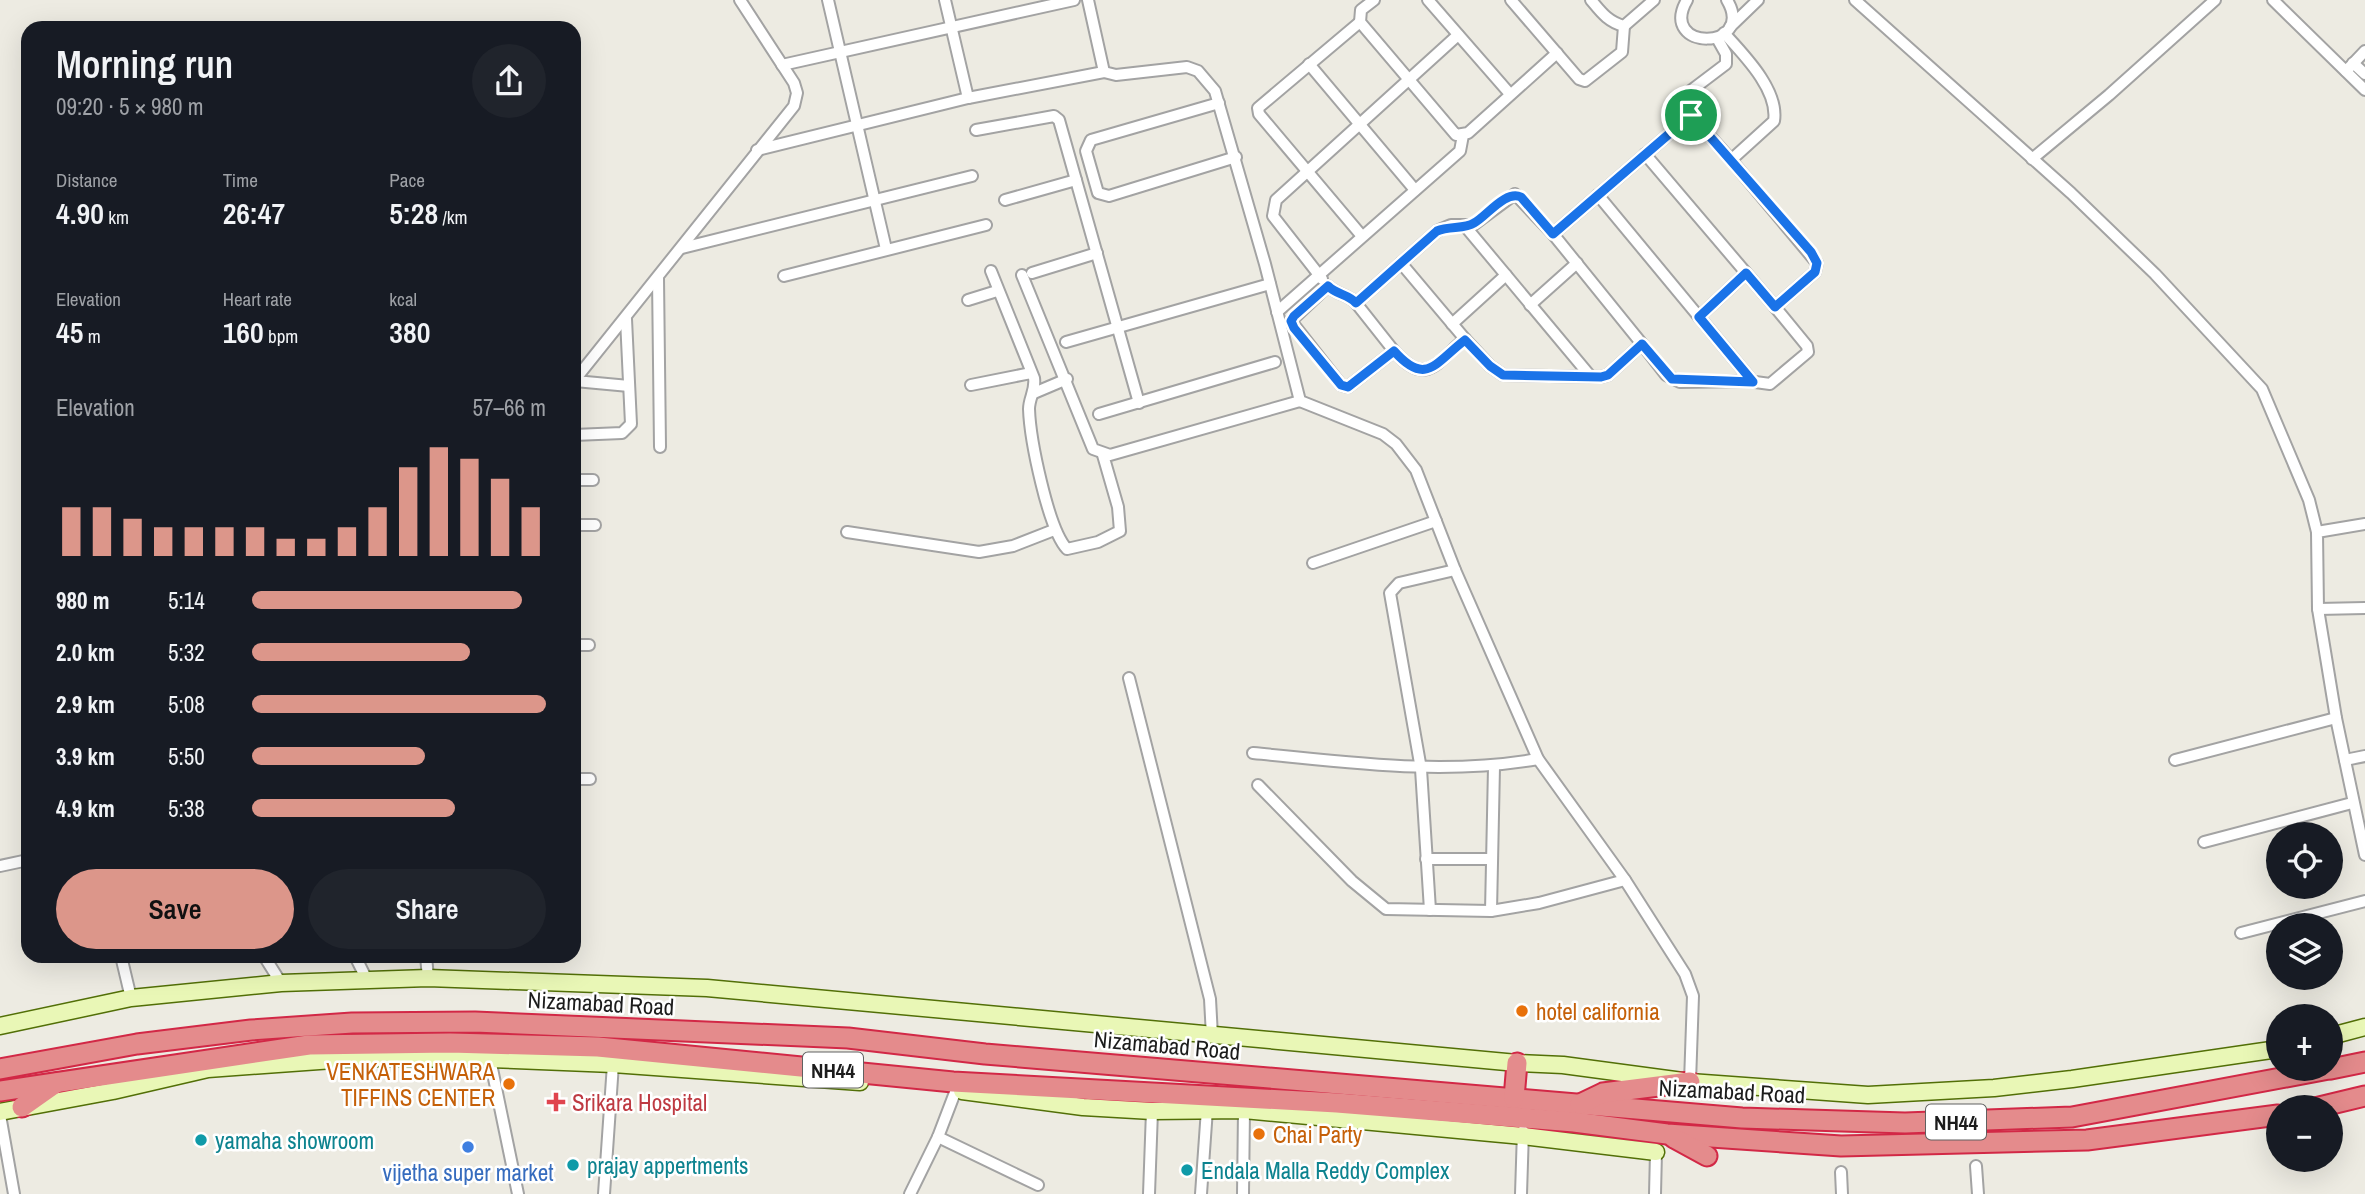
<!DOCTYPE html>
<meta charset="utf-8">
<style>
body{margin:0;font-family:"Archivo Narrow",sans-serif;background:#20242c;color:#f1f3f6;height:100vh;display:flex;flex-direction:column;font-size:26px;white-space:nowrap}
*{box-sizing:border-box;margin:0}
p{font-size:23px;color:#9ea1a6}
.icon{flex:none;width:38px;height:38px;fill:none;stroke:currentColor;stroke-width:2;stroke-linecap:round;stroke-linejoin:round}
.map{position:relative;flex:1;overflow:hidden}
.details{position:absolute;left:21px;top:21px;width:560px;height:942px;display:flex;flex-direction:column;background:#171b24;border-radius:21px;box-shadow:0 7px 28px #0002}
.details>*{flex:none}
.controls{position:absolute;left:2266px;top:822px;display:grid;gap:14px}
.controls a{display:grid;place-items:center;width:77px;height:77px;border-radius:50%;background:#171b24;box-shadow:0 7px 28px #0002;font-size:35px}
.pin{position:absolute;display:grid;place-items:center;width:60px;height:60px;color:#fff;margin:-30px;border:4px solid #fff;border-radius:50%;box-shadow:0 2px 7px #0007}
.round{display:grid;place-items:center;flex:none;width:74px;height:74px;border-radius:37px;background:#20242c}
.overview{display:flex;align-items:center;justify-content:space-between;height:119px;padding:0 35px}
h1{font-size:38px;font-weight:600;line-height:52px}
.figures{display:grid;grid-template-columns:repeat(3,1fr);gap:10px;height:119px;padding:7px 35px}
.figures div{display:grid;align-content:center}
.figures b{font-size:30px;font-weight:600}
.figures small{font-size:19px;font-weight:400}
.figures p{font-size:19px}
.chart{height:196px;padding:14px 35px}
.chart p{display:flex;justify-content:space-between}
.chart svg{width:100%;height:126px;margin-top:7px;stroke:#dc968a;stroke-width:6}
.cta{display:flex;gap:14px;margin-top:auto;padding:14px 35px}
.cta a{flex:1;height:80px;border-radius:42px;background:#dc968a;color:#111;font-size:28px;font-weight:600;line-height:80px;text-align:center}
.cta a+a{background:#20242c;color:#f1f3f6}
ul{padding:0 35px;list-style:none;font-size:23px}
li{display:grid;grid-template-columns:112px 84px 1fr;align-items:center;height:52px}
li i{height:18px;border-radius:9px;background:#dc968a}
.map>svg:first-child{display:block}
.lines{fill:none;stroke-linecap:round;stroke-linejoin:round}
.street-casing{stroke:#a3a3a3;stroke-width:14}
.secondary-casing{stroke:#526f07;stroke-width:19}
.highway-casing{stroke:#d22846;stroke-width:23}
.street{stroke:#fff;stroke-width:10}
.secondary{stroke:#e9f7b6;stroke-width:16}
.highway{stroke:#e48b8c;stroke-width:19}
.route-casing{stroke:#fff;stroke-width:14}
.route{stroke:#1a73e8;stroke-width:9}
.food-dot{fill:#e8710a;stroke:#fff;stroke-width:2.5}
.health-dot{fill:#e0444e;stroke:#fff;stroke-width:2.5}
.culture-dot{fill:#0f9aa8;stroke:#fff;stroke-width:2.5}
.shop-dot{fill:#3f7fe0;stroke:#fff;stroke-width:2.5}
.labels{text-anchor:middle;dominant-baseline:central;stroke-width:5;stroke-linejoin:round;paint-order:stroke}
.shield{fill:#fff;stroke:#606060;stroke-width:2}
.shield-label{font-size:21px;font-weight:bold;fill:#1c1c1c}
.street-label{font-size:23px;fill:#1c1c1c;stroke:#fff}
.food-label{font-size:23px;fill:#c56008;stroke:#fff;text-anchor:start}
.health-label{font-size:23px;fill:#be3a42;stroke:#fff;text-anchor:start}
.culture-label{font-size:23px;fill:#0d838f;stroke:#fff;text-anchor:start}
.shop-label{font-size:23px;fill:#366cbe;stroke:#fff}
</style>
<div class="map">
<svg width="2365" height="1194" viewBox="0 0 2365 1194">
<rect width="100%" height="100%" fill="#edebe2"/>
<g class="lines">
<defs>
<g id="street">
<path d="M 828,0 L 886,249"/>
<path d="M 945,0 L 968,98"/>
<path d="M 1088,0 L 1104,72 L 1116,75 L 1187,67 L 1198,71 L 1215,91 L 1265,264 L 1300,401 L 1383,434 L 1396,444 L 1416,470 L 1455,570 L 1538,759 L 1625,880 L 1685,974 L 1693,996 L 1690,1082"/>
<path d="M 1374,0 L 1361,10 L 1360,22 L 1456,135 L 1468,133 L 1557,53"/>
<path d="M 1428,0 L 1510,94"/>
<path d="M 1511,0 L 1579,79 L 1585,81 L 1622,52 L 1624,26"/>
<path d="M 1591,0 C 1601,12 1608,22 1624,26 L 1654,0"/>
<path d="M 1687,0 C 1657,52 1757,51 1727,0"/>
<path d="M 1855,0 L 2071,193 L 2155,274 L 2262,389 L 2309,500 L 2317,532"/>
<path d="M 2273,0 L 2365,90"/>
<path d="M 1360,22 L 1258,108 L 1259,114 L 1361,235"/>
<path d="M 1730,27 L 1758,0"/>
<path d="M 1458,35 L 1276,200 L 1273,216 L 1319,275 L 1460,151 L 1463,135"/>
<path d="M 2353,63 L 2365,74"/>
<path d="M 1309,64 L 1415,190"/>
<path d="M 782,65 L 1074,0"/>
<path d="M 2346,71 L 2365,51"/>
<path d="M 1219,103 L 1091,140 L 1086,151 L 1098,193 L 1109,196 L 1236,157"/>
<path d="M 1691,115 L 1731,160"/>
<path d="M 976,130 L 1054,116 L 1059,120 L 1139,403"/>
<path d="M 757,150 L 968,98 L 1104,72"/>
<path d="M 1645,154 L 1775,307"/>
<path d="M 2032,159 L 2109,95 L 2215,0"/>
<path d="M 1598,195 L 1753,382"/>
<path d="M 1005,200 L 1076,180"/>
<path d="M 1465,226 L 1591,377"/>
<path d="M 1553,234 L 1691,115 L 1686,98 L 1689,92 L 1726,64 L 1726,54 L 1717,38"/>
<path d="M 682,248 L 972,176"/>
<path d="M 1401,263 L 1465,339"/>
<path d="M 991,271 L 1034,378 C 1036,390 1029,398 1029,409 C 1030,439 1048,529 1067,549 L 1098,542 L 1120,531 L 1118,507 L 1103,455"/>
<path d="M 1032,273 L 1097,253"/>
<path d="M 1022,275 L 1093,449 L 1110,455 L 1300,401"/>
<path d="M 784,276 L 986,225"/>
<path d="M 658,278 L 660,447"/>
<path d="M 968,300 L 997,291"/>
<path d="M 1356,303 L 1394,351"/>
<path d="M 1530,305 L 1577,263"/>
<path d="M 1277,312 L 1319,275 L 1322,279"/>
<path d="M 1699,317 L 1746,273"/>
<path d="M 1452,324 L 1506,275"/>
<path d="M 1066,342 L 1270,284"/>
<path d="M 1642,344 L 1553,234 L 1515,194 L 1473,225 L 1451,225 L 1437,231 L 1356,303 C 1348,294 1337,295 1328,286 L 1291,321 L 1341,385 L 1348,387 L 1394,351 C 1426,387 1435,364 1465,339 L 1490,366 L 1503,375 L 1601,377 L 1608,375 L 1642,344 L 1666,375 L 1680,382 L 1748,381 L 1770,384 L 1808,352 L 1807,346 L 1775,307 L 1815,272 L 1817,263 L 1731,160 L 1774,121 C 1779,90 1744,55 1724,33"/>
<path d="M 574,381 L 794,106 L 797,93 L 794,83 L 740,0"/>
<path d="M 575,381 L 629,386"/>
<path d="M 971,385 L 1031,373"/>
<path d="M 1034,393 L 1067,379"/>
<path d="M 1099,414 L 1275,362"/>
<path d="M 574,435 L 622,433 L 631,424 L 626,319"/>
<path d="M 574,480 L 593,480"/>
<path d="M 2365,524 L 2317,532 L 2318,609 L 2336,718 L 2365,855"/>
<path d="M 574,525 L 595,525"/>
<path d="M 847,532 L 979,552 L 1013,546 L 1054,530"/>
<path d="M 1313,563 L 1436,521"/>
<path d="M 2318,609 L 2365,608"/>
<path d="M 574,645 L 589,645"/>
<path d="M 1129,678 L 1210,999 L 1212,1036"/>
<path d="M 1253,753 C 1348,762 1442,776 1538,759"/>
<path d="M 2175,760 L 2336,718"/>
<path d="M 2345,760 L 2365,756"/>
<path d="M 574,779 L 590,779"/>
<path d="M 1258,785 L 1352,881 L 1386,909 L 1491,911 L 1539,903 L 1625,880"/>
<path d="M 2204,842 L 2352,803"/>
<path d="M 1426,859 L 1492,859"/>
<path d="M 0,866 L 28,860"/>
<path d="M 1430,910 L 1421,769 L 1390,593 L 1399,583 L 1455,570"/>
<path d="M 1491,911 L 1494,767"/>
<path d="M 2241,933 L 2365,901"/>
<path d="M 121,956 L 131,998"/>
<path d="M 264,956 L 281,983"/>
<path d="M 355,956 L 367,980"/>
<path d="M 426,956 L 428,978"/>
<path d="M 490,1059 L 518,1194"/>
<path d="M 0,1115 L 14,1194"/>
<path d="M 938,1137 L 1038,1185"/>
<path d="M 1976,1166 L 1978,1194"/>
<path d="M 1841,1172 L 1842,1194"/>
<path d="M 604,1194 L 613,1064"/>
<path d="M 910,1194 L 938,1137 L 959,1082"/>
<path d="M 1149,1194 L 1152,1111"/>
<path d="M 1201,1194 L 1207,1109"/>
<path d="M 1243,1194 L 1244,1110"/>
<path d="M 1521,1194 L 1523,1131"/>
<path d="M 1655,1194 L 1656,1152"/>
</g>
<g id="secondary">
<path d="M 0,1026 L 131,998 L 281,983 L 428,978 L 707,988 L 1517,1063 L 1563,1065 L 1690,1082 L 1868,1095 L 1994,1088 L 2072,1079 L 2278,1049"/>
<path d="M 2331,1036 L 2365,1027"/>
<path d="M 962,1091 L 1083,1107 L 1152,1111 L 1244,1110 L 1523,1136 L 1656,1152"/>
<path d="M 0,1112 L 113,1091 L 208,1069 L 361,1058 L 490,1059 L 613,1064 L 860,1082"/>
</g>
<g id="highway">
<path d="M 0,1069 L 137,1044 L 251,1030 L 352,1023 L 475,1022 L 848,1038 L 985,1054 L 1742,1118 L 1905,1123 L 2072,1117 L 2329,1069"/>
<path d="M 2331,1069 L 2365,1062"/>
<path d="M 0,1091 L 309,1045 L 450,1043 L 598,1047 L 953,1082 L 1337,1103 L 1574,1122 L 1667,1134 L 1841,1146 L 2087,1140 L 2278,1115"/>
<path d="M 1514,1098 L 1517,1063"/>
<path d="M 1580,1104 L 1603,1093 L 1690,1082"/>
<path d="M 22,1107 L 56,1083"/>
<path d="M 2315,1108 L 2365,1096"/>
<path d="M 1674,1138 L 1707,1156"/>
</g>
</defs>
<use href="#street" class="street-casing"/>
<use href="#secondary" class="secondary-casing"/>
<use href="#highway" class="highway-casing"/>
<use href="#street" class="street"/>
<use href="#secondary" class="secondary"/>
<use href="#highway" class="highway"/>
</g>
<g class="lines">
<defs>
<path id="route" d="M 1691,115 L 1811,252 L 1817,263 L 1815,272 L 1775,307 L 1746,273 L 1699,317 L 1753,382 L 1672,379 L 1642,344 L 1608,375 L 1601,377 L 1503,375 L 1490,366 L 1465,340 C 1435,363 1426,387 1394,351 L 1348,387 L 1341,385 L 1294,328 L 1291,321 L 1294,316 L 1328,286 C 1337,295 1348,294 1356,303 L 1437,231 C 1449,226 1465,229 1474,223 C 1487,216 1505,190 1521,197 L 1553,234 Z"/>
</defs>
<use href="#route" class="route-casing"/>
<use href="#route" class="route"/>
</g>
<g class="food-dot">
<circle cx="1522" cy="1011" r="7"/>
<circle cx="509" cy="1084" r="7"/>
<circle cx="1259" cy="1134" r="7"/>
</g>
<path class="health-dot" d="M552.5 1091.5h7v7h7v7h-7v7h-7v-7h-7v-7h7z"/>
<g class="culture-dot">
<circle cx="201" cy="1140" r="7"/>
<circle cx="573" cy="1165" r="7"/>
<circle cx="1187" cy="1170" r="7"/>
</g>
<circle class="shop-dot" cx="468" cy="1147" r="7"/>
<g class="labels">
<g class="shield">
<rect x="803" y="1052.5" width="60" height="35" rx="5"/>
<rect x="1926" y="1104.5" width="60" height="35" rx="5"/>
</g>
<g class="shield-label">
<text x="833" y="1070">NH44</text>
<text x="1956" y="1122">NH44</text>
</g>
<g class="street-label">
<text transform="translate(601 1003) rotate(3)">Nizamabad Road</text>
<text transform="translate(1167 1045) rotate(5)">Nizamabad Road</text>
<text transform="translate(1732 1091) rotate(3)">Nizamabad Road</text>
</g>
<g class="food-label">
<text x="1536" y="1011">hotel california</text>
<text x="495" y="1071" text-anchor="end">VENKATESHWARA<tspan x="495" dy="26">TIFFINS CENTER</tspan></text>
<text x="1273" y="1134">Chai Party</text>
</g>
<g class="health-label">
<text x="572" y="1102">Srikara Hospital</text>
</g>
<g class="culture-label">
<text x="215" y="1140">yamaha showroom</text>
<text x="587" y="1165">prajay appertments</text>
<text x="1201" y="1170">Endala Malla Reddy Complex</text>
</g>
<g class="shop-label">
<text x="468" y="1172">vijetha super market</text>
</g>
</g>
</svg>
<div class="controls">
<a><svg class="icon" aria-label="locate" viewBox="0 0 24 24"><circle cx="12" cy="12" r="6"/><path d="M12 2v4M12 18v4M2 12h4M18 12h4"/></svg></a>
<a><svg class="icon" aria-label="layers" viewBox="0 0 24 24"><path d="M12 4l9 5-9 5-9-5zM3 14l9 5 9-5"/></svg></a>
<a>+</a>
<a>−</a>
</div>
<div class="pin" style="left:1691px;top:115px;background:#1e9e55"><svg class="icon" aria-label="arrive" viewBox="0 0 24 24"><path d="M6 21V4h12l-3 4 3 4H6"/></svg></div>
<section class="details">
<div class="overview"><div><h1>Morning run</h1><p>09:20 · 5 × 980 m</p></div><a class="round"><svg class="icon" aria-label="share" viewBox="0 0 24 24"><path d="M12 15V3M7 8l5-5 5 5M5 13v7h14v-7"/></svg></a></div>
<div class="figures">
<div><p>Distance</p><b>4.90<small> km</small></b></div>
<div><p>Time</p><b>26:47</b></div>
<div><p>Pace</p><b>5:28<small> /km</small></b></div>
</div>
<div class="figures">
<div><p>Elevation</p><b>45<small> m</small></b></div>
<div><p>Heart rate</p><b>160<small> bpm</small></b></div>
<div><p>kcal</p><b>380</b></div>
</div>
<div class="chart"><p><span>Elevation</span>57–66 m</p>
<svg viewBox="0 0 160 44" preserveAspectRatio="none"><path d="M5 44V27M15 44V27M25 44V31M35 44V34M45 44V34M55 44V34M65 44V34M75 44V38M85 44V38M95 44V34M105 44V27M115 44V13M125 44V6M135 44V10M145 44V17M155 44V27"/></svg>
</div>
<ul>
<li><b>980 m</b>5:14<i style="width:92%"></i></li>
<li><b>2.0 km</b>5:32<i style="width:74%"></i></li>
<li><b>2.9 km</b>5:08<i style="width:100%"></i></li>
<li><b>3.9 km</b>5:50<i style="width:59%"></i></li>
<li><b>4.9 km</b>5:38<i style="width:69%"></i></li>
</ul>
<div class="cta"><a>Save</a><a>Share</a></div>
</section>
</div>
